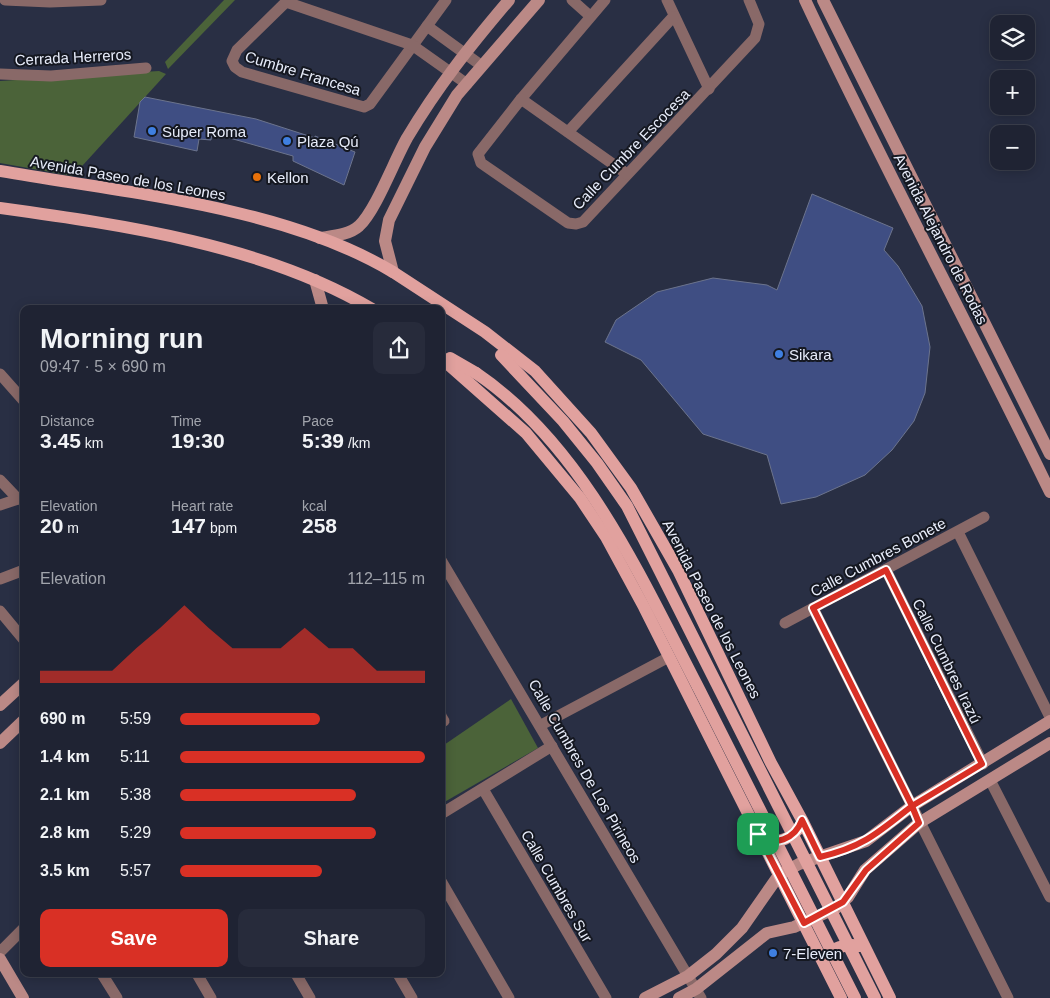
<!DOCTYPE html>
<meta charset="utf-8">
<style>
body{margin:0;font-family:Arial,sans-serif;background:#272b3b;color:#f1f3f6;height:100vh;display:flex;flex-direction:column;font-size:19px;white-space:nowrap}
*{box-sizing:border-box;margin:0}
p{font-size:16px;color:#a1a4ac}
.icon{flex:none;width:28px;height:28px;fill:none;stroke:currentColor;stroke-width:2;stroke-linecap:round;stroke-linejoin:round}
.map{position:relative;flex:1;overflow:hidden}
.drawer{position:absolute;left:20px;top:305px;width:425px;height:672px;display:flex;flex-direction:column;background:#1f2333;border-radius:10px;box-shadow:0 2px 12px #0003,0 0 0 1px #3c404e}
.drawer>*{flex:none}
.tools{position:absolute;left:990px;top:15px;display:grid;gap:10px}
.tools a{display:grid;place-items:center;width:45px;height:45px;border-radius:10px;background:#1f2333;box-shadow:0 2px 12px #0003,0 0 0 1px #3c404e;font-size:25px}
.pin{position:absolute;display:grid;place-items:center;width:42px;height:42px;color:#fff;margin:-21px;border-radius:10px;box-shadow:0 2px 8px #0006}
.round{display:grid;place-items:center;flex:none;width:52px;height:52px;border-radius:10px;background:#272b3b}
.summary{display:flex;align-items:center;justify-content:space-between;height:85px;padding:0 20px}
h1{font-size:28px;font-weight:600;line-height:38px}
.stats{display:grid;grid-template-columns:repeat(3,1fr);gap:8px;height:85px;padding:5px 20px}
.stats div{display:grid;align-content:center}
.stats b{font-size:21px;font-weight:600}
.stats small{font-size:14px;font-weight:400}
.stats p{font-size:14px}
.chart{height:140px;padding:10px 20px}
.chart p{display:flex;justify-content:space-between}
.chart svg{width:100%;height:90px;margin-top:5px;fill:#d93025;opacity:.7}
.action{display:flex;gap:10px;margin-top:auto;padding:10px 20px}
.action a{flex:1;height:58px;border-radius:10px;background:#d93025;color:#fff;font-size:20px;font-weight:600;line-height:58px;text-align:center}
.action a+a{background:#272b3b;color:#f1f3f6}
ul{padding:0 20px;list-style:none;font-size:16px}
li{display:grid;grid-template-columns:80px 60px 1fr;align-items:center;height:38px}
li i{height:12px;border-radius:6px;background:#d93025}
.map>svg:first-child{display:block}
.green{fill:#4b6339}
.building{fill:#3f4e83;stroke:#6c748d}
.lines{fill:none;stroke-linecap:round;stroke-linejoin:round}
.street{stroke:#896968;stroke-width:11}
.secondary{stroke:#bb8986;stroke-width:12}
.primary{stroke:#e1a19e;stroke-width:12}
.primary-bridge{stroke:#e1a19e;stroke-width:12}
.route-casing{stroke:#fff;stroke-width:10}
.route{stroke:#d93025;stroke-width:6}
.shop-dot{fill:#3f7fe0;stroke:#151821;stroke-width:2}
.food-dot{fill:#e8710a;stroke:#151821;stroke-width:2}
.labels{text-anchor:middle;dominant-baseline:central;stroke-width:4;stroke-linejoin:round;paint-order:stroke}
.street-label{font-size:15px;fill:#e8edfb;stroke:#151821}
.poi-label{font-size:15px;fill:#e8edfb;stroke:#151821;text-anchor:start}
</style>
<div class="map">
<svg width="1050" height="998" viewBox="0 0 1050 998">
<rect width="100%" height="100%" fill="#292f44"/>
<g class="green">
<path d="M 224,0 L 235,0 L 168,69 L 165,62 Z"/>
<path d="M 159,71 L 166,74 L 73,176 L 0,163 L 0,81 Z"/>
<path d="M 511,699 L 538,748 L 441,804 L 441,747 Z"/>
</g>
<g class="building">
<path d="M 145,97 L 256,119 L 315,138 L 315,136 L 355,152 L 344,185 L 293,161 L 293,156 L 212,133 L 211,140 L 199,139 L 197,151 L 134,137 L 140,102 Z"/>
<path d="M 812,194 L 893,228 L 884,250 L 898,266 L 922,306 L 930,347 L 925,393 L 914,421 L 892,450 L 865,475 L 816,497 L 781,504 L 767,455 L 703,434 L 641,360 L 605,342 L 616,320 L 657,292 L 713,278 L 767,285 L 777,290 Z"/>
</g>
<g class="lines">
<g class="street">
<path d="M 5,0 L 50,2 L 101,0"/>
<path d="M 288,0 L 237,50 L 232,61 L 235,67 L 242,72 L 364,107 L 370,104 L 446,0"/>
<path d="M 572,0 L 590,16"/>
<path d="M 605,0 L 521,99 L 478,154 L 481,163 L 568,223 L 576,224 L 583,222 L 755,38 L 759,24 L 749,0"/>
<path d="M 667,0 L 709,89"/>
<path d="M 286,2 L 412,45 L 467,84"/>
<path d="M 427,26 L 482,66"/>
<path d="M 0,74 L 51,76 L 146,68"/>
<path d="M 521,99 L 627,174"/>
<path d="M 568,132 L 673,17"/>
<path d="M 0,374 L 24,401"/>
<path d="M 0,480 L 18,499"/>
<path d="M 0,505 L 24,497"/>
<path d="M 958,532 L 1050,717"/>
<path d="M 441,560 L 701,998"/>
<path d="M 886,570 L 983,764"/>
<path d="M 0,579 L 24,570"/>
<path d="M 813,608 L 1008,998"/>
<path d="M 0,611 L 24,640"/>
<path d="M 785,623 L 984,517"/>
<path d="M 441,716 L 444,721"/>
<path d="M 541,725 L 669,657"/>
<path d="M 990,780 L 1050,897"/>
<path d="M 483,789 L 606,998"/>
<path d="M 441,814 L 552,746"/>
<path d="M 441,881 L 509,998"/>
<path d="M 0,952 L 24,928"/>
<path d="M 102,974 L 117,998"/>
<path d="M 197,974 L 211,998"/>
<path d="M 296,974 L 310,998"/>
<path d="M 398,974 L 412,998"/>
</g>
<g class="secondary">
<path d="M 805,0 C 883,166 970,327 1050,492"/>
<path d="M 823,0 L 1050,454"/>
<path d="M 320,238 C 332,236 349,235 359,226 C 376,210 394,161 407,138 C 438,86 470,46 509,0"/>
<path d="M 393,272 L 385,241 L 389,220 L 425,147 L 457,95 L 539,0"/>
<path d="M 315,280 L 323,309"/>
<path d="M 0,705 L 24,683"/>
<path d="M 0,743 L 24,720"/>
<path d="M 0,959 L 23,998"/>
<path d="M 645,998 L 688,976 L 716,954 L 742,928 L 779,875 L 799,864 L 866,841 L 912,806 L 1050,721"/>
<path d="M 679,998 L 696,989 L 767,933 L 794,927 L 836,908 L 848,897 L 865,870 L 919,823 L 1050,743"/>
</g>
<g class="primary">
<path d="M 0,171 C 125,193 283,206 393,272 L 485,332 L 535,371 L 591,433 L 631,488 L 678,570 L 771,763 L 802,820 L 890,998"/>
<path d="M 0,208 C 123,225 264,245 372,309"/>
<path d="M 441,358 L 526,433 L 580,498 L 606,537 L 644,607 L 841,998"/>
<path d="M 450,358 L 476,373"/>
<path d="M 765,840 C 777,845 794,837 800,826"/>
<path d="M 824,959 C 830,948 847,943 859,946"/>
</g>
<g class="primary-bridge">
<path d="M 501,355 L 563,421 L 597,463 L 627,506 L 875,998"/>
<path d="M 476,373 C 584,446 642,580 700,691 C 752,793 803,896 855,998"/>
</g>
</g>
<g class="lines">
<defs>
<path id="route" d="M 758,834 L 804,923 L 843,902 L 866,870 L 919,823 L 912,806 L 982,764 L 886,570 L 813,608 L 912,806 C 878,833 863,847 820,857 L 802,820 C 795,839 774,848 758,834"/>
</defs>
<use href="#route" class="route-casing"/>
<use href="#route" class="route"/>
</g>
<g class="shop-dot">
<circle cx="152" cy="131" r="5"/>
<circle cx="287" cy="141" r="5"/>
<circle cx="779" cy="354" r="5"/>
<circle cx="773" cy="953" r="5"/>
</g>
<circle class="food-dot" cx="257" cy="177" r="5"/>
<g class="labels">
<g class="street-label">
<text transform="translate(73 57) rotate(-3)">Cerrada Herreros</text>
<text transform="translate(303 73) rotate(17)">Cumbre Francesa</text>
<text transform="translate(631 149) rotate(-46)">Calle Cumbre Escocesa</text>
<text transform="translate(128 178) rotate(10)">Avenida Paseo de los Leones</text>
<text transform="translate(941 239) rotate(63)">Avenida Alejandro de Rodas</text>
<text transform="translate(878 557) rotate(-28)">Calle Cumbres Bonete</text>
<text transform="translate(712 609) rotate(63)">Avenida Paseo de los Leones</text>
<text transform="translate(947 661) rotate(64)">Calle Cumbres Irazú</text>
<text transform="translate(585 771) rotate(60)">Calle Cumbres De Los Pirineos</text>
<text transform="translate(557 886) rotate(60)">Calle Cumbres Sur</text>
</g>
<g class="poi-label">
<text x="162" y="131">Súper Roma</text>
<text x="297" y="141">Plaza Qú</text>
<text x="267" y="177">Kellon</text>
<text x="789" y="354">Sikara</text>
<text x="783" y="953">7-Eleven</text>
</g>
</g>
</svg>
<div class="tools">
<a><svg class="icon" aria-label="layers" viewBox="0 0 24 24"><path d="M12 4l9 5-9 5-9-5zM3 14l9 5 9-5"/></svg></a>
<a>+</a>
<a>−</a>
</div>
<div class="pin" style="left:758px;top:834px;background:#1e9e55"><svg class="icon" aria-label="arrive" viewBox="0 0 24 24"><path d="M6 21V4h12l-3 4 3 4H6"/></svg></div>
<section class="drawer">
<div class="summary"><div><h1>Morning run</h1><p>09:47 · 5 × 690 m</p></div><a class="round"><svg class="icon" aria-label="share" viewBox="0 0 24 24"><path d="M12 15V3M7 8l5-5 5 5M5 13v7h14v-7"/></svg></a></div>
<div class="stats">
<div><p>Distance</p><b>3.45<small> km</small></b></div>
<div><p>Time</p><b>19:30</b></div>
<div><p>Pace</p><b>5:39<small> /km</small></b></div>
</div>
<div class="stats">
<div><p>Elevation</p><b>20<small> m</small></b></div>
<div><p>Heart rate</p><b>147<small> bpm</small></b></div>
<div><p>kcal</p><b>258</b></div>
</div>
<div class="chart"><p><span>Elevation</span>112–115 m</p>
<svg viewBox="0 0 160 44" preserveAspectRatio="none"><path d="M0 44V38L10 38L20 38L30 38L40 27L50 17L60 6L70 17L80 27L90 27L100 27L110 17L120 27L130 27L140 38L150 38L160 38V44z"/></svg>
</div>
<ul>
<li><b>690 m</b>5:59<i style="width:57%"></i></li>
<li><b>1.4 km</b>5:11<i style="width:100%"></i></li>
<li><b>2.1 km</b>5:38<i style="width:72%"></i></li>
<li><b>2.8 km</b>5:29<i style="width:80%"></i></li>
<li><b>3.5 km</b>5:57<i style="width:58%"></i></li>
</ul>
<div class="action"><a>Save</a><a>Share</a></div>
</section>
</div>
